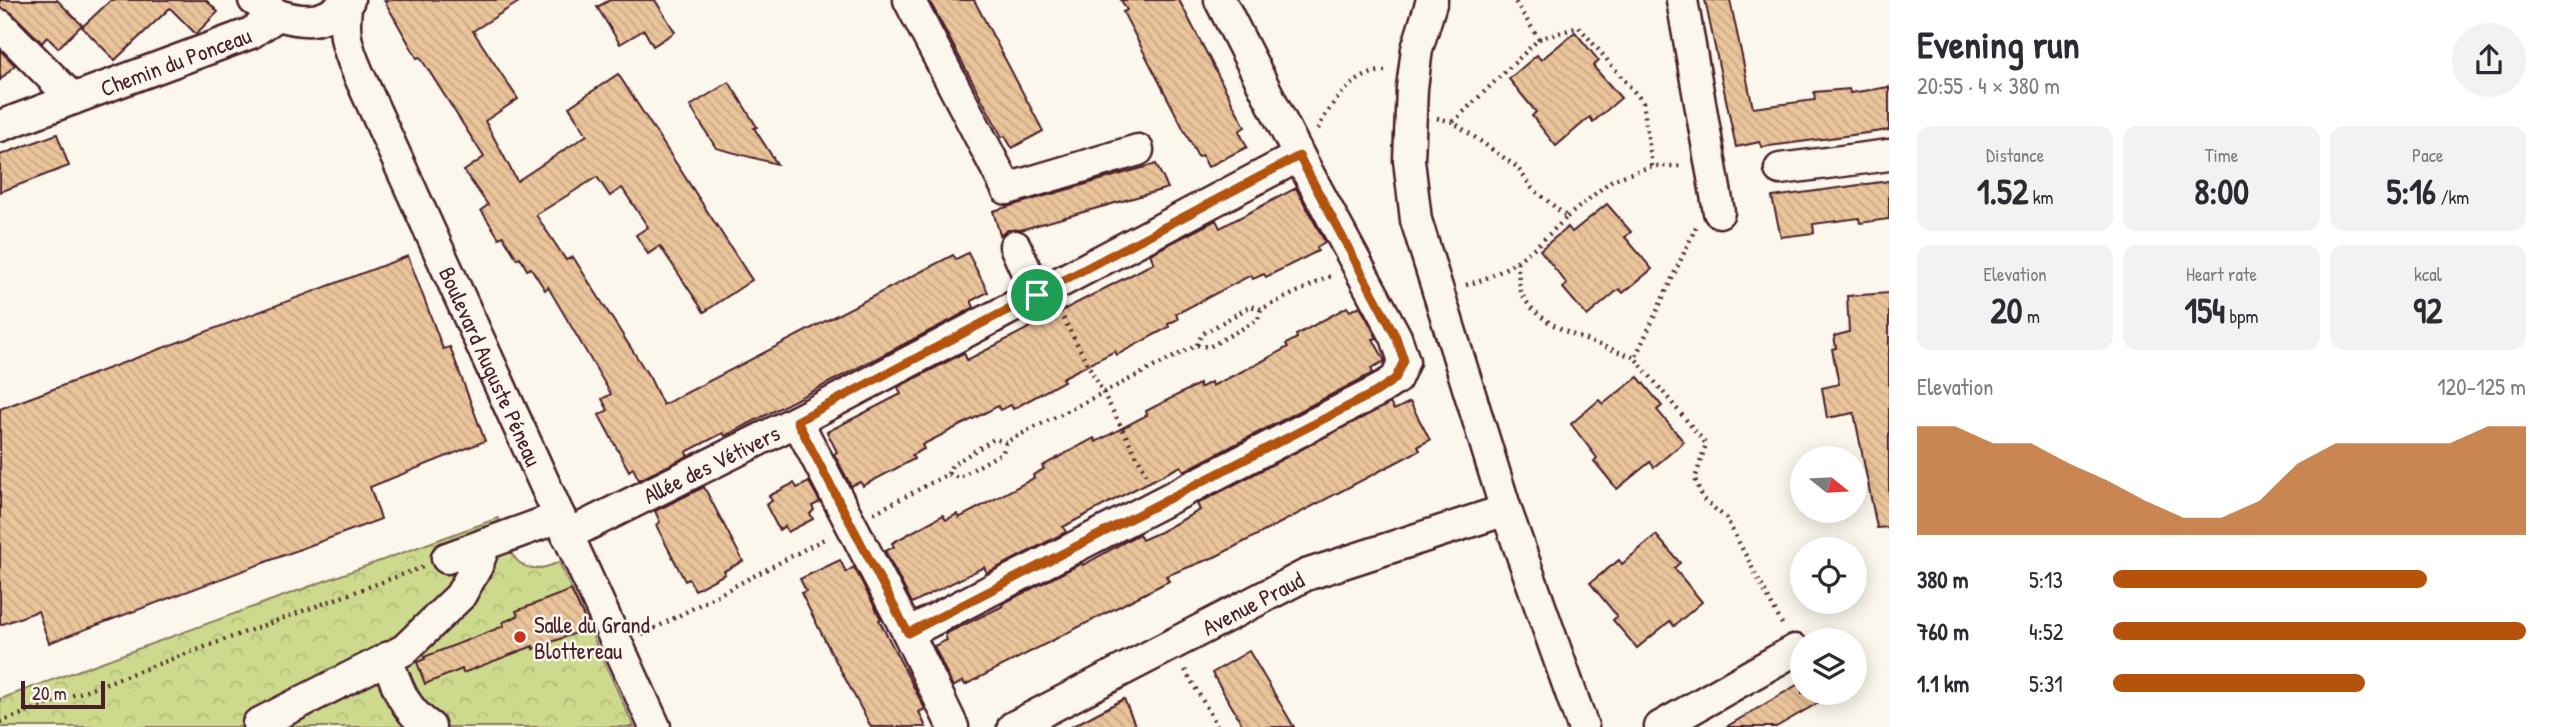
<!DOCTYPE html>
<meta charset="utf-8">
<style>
body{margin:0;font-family:"Patrick Hand",sans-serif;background:#f2f2f3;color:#2b2b33;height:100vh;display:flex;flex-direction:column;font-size:26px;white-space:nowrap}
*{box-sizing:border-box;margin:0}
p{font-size:23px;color:#7c7c81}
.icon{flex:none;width:38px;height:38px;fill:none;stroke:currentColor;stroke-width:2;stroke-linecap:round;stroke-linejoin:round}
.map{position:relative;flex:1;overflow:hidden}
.side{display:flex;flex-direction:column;background:#fff;width:665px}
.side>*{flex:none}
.needle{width:46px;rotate:108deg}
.buttons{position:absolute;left:1790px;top:446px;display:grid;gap:14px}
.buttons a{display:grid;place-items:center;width:77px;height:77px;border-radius:50%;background:#fff;box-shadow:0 4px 18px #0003;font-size:35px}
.scale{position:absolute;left:21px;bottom:18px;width:84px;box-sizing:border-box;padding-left:7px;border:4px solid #4a1f2b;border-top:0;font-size:19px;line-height:24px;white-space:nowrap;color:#4a1f2b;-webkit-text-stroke:5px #fbf7ec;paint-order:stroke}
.pin{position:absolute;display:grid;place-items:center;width:60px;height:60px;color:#fff;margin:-30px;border:4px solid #fff;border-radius:50%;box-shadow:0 2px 7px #0007}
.round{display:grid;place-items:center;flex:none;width:74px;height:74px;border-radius:37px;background:#f2f2f3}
.headline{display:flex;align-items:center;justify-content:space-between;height:119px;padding:0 28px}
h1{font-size:38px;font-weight:700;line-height:52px}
.metrics{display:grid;grid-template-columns:repeat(3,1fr);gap:10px;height:119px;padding:7px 28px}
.metrics div{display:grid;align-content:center;border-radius:14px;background:#f2f2f3;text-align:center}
.metrics b{font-size:35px;font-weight:700}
.metrics small{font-size:19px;font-weight:400}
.metrics p{font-size:19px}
.chart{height:196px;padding:14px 28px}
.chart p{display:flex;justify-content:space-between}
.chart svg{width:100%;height:126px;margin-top:7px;fill:#b45309;opacity:.7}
ul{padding:0 28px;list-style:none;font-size:23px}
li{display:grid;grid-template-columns:112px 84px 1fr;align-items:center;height:52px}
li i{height:18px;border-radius:9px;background:#b45309}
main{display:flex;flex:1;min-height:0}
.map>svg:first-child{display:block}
.park{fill:url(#park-crowns);stroke:#8c7c5c;stroke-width:2}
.building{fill:url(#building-back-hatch);stroke:#4a1f2b;stroke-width:2}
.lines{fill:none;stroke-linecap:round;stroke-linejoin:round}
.minor-casing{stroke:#4a1f2b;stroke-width:35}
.path{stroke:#4a1f2b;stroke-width:4.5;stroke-dasharray:2 5;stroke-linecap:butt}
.minor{stroke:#fbf7ec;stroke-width:30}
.route-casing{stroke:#fff;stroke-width:14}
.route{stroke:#b45309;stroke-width:9}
.poi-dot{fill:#c8321e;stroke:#fbf7ec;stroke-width:2.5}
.labels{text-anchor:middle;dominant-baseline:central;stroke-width:5;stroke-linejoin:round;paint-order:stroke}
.street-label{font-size:23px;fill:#4a1f2b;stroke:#fbf7ec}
.poi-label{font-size:23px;fill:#4a1f2b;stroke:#fbf7ec;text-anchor:start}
</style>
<main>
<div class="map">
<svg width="1889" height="727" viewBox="0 0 1889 727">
<defs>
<pattern id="park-crowns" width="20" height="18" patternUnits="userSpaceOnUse" patternTransform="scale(1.75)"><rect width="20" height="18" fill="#cdda8d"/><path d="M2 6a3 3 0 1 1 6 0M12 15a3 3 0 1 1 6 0" fill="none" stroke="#b2bb7a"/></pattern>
<pattern id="building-back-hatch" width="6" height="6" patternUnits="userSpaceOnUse" patternTransform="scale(1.75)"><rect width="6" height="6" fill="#eac49a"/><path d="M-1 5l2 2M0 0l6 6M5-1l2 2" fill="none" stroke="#caa885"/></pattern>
</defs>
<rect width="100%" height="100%" fill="#fbf7ec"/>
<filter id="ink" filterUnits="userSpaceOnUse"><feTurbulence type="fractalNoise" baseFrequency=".0143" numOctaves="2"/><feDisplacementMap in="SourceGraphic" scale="14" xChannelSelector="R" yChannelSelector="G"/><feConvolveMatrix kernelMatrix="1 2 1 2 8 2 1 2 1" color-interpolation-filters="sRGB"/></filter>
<g filter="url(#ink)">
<path class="park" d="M 498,518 C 509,552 517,582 559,562 L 634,727 L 0,727 L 0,699 Z"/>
<g class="building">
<path d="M 0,0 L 57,0 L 82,25 L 58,48 L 47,37 L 42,43 L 12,13 L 0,8 Z"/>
<path d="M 111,0 L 206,0 L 218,12 L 196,34 L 170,8 L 115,60 L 82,27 Z"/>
<path d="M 384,0 L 522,0 L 473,31 L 518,99 L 485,121 L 517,181 L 587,135 L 569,107 L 618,74 L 752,280 L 704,312 L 660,246 L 648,254 L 636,235 L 648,227 L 622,188 L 610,196 L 597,177 L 536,215 L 566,260 L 573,257 L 650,378 L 663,405 L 953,255 L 956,259 L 968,253 L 988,292 L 971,301 L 974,307 L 949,321 L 725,436 L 723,433 L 686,452 L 688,456 L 639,480 L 633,468 L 629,471 L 599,415 L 608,410 L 602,399 L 611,394 L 548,287 L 545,290 L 531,268 L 527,270 L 520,257 L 517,259 L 503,236 L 499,238 L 481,210 L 488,205 L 464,171 L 484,157 L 420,57 L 417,58 Z"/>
<path d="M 610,0 L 655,0 L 675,32 L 653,46 L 644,30 L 620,44 L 597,7 Z"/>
<path d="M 929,0 L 974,0 L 1043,131 L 1012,148 L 1005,136 L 1002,137 Z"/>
<path d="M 1121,0 L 1179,0 L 1245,127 L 1239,131 L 1247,147 L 1208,167 L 1202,155 L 1198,157 L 1123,12 L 1127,10 Z"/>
<path d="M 1705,0 L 1730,0 L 1753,108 L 1815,100 L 1814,92 L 1849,89 L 1850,93 L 1889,87 L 1889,130 L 1762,147 L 1760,142 L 1736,147 Z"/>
<path d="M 1575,32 L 1599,61 L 1593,66 L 1621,98 L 1593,122 L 1590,117 L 1556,146 L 1532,116 L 1536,112 L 1509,79 L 1537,55 L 1541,60 Z"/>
<path d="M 0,50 L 15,65 L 0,80 Z"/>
<path d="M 729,82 L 757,127 L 754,128 L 777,164 L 716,148 L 690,106 Z"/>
<path d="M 57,134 L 69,166 L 0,192 L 0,155 Z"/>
<path d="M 1156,164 L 1168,188 L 1020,230 L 1008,230 L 1000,235 L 993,211 Z"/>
<path d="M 1889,181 L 1889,219 L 1860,223 L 1859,218 L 1813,224 L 1814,233 L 1781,237 L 1772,197 Z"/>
<path d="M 1296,188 L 1325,242 L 1317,247 L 1318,251 L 1266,277 L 1264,274 L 1253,279 L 1251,275 L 1176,314 L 1178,319 L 1168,324 L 1169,327 L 1117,355 L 1115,351 L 1062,378 L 1064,381 L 1013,409 L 1011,405 L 1000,410 L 998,406 L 922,445 L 924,449 L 912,455 L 914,459 L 863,486 L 860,482 L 851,486 L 834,454 L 837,452 L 827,432 L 901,394 L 898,387 L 964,353 L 967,360 L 1154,263 L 1150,254 L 1216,220 L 1220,228 Z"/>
<path d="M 1607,204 L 1631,232 L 1625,237 L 1652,269 L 1623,293 L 1619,289 L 1587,316 L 1563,288 L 1567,284 L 1540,250 L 1568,227 L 1572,232 Z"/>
<path d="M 408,256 L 443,349 L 450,347 L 485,441 L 370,487 L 381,519 L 49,643 L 38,611 L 0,625 L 0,409 Z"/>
<path d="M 1889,293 L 1889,527 L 1877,528 L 1854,413 L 1827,418 L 1822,388 L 1839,384 L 1832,349 L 1836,348 L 1834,336 L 1849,332 L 1847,296 Z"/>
<path d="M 1360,306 L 1377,338 L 1373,339 L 1385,361 L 1371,368 L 1373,373 L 1184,471 L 1181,466 L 1131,491 L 1063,527 L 1066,532 L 987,573 L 984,567 L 912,603 L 885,551 L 894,547 L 892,543 L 943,515 L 946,520 L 957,514 L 959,518 L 1034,478 L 1033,475 L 1044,469 L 1042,466 L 1094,438 L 1096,442 L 1147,415 L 1146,411 L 1199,384 L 1200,388 L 1211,382 L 1212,386 L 1259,363 L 1288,347 L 1286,344 L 1297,338 L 1296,335 L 1347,307 L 1350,311 Z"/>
<path d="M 1638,377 L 1662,406 L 1657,410 L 1684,442 L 1654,467 L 1650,462 L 1617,489 L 1594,461 L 1597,458 L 1571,424 L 1599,400 L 1603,404 Z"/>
<path d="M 1410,402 L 1430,440 L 1418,446 L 1420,450 L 1217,556 L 1166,576 L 1169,581 L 965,685 L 963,681 L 953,687 L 934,646 L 947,640 L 945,634 L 1003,606 L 1002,604 L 1082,563 L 1083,565 L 1139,534 L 1142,540 L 1160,532 L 1200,510 L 1197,504 L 1390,403 L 1394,410 Z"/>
<path d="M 809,482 L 820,502 L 812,506 L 814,510 L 810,514 L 813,519 L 788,532 L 785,526 L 779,530 L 766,505 L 772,501 L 769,496 L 794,483 L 797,488 Z"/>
<path d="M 704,487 L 743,561 L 724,571 L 725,574 L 695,590 L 689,579 L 685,581 L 656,525 L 660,522 L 655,511 Z"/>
<path d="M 1656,535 L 1680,563 L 1674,568 L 1702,602 L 1674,626 L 1670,621 L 1637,648 L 1613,620 L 1617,616 L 1590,583 L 1619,560 L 1622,564 Z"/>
<path d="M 840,560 L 846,572 L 854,567 L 881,619 L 879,620 L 925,709 L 919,712 L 926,727 L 871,727 L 831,652 L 801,593 L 806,591 L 800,579 Z"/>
<path d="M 571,590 L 589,628 L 533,649 L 533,646 L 463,673 L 462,669 L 425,684 L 417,662 L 425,659 L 424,657 L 504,626 L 503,622 L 518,616 L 516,611 Z"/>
<path d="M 1249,651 L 1294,727 L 1244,727 L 1212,673 Z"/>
<path d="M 1802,682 L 1802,693 L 1835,693 L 1776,727 L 1726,727 Z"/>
<path d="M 1124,699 L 1136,727 L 1071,727 Z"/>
</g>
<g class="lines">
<defs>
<g id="minor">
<path d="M 254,0 L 278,15"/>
<path id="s1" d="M 347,0 C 342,32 346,45 358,73 L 655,727"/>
<path d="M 909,0 L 1007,189 L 1138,150"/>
<path d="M 1432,0 L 1417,49 L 1412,88 L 1409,160 L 1416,220 L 1506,510 L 1583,727"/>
<path d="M 1682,0 L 1719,212"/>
<path d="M 0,25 L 73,99"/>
<path id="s2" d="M 0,126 L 251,33 L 278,15 C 308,24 326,23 349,0"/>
<path d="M 1780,169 L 1889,155"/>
<path d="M 1015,246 L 1037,295"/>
<path d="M 797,421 L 908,633 L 953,727"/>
<path id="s3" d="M 567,535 L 797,421 L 1299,156"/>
<path d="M 447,558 L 560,517"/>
<path d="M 908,633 L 1376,392 L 1396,379 L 1404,361 L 1396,337 L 1299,156 L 1220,0"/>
<path d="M 387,658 C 397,687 404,710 430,727"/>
<path d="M 258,724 L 404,650 L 460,596 L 477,566 L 485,544"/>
<path id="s4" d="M 1013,727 L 1306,575 L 1506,510"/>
<path d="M 1660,727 L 1795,650"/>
</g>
</defs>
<use href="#minor" class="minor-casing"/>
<g class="path">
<path d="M 1539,39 L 1579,27 L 1643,102 L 1652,166"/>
<path d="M 1437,118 L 1453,122"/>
<path d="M 1318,129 C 1329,105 1355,71 1385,71"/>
<path d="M 1567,217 L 1612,180 L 1652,166 L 1682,166"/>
<path d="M 1696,227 L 1635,358 L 1706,444 L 1695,479 L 1703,499 L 1726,518 L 1782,624"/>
<path d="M 1517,262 C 1519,271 1518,286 1522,294 C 1539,330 1601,344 1635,358"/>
<path d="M 1466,285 C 1510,273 1536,247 1567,217 L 1532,188 L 1517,167 L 1453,122 L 1539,39 L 1514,0"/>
<path d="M 1060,312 L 1148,477"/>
<path d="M 1197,345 L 1202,334 L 1251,306 L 1261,309"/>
<path d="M 948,474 L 952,465 L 994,439 L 1006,442"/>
<path d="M 874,513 L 948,474 L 958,478 L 1003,452 L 1006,442 L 1197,345 L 1209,347 L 1258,320 L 1261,309 L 1331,276"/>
<path d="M 642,635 L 826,538"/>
<path d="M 1185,670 L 1218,727"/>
<path d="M 0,722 L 423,567"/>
</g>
<use href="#minor" class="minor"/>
</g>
</g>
<g class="lines" filter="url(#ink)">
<defs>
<path id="route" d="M 1299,156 L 1396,337 L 1404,361 L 1395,379 L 1376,392 L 908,633 L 797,421 Z"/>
</defs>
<use href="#route" class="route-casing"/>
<use href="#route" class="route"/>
</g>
<circle class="poi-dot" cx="520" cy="637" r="7"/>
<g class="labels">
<g class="street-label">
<text stroke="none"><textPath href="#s2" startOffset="187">Chemin du Ponceau</textPath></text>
<text stroke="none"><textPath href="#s1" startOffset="397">Boulevard Auguste Péneau</textPath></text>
<text stroke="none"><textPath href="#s3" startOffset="161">Allée des Vétivers</textPath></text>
<text stroke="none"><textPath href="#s4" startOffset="270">Avenue Praud</textPath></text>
</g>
<g class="poi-label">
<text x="534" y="624">Salle du Grand<tspan x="534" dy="26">Blottereau</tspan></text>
</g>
</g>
</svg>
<div class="buttons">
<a><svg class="needle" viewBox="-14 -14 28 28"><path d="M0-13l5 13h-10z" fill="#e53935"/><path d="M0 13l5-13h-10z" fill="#7c7c81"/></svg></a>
<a><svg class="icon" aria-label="locate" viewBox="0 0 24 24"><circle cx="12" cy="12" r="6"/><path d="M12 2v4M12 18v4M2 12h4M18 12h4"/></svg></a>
<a><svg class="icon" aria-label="layers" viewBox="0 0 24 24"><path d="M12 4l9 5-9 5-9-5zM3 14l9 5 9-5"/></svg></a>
</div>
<div class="scale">20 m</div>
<div class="pin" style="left:1037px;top:295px;background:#1e9e55"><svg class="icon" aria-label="arrive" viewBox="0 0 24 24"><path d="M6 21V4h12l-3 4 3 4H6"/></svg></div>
</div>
<section class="side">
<div class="headline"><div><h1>Evening run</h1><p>20:55 · 4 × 380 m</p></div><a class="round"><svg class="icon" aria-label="share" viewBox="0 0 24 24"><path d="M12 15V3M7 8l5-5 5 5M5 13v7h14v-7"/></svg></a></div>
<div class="metrics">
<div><p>Distance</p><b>1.52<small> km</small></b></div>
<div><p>Time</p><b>8:00</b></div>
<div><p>Pace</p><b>5:16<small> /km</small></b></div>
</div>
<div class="metrics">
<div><p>Elevation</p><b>20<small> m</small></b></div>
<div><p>Heart rate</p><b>154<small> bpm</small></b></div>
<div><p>kcal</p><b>92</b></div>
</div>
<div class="chart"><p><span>Elevation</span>120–125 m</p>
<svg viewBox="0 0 160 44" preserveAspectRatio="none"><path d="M0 44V6L10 6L20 12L30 12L40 19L50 25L60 32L70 38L80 38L90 32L100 19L110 12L120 12L130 12L140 12L150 6L160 6V44z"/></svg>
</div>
<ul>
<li><b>380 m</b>5:13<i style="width:76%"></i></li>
<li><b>760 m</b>4:52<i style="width:100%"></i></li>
<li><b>1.1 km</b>5:31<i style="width:61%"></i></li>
</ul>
</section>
</main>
